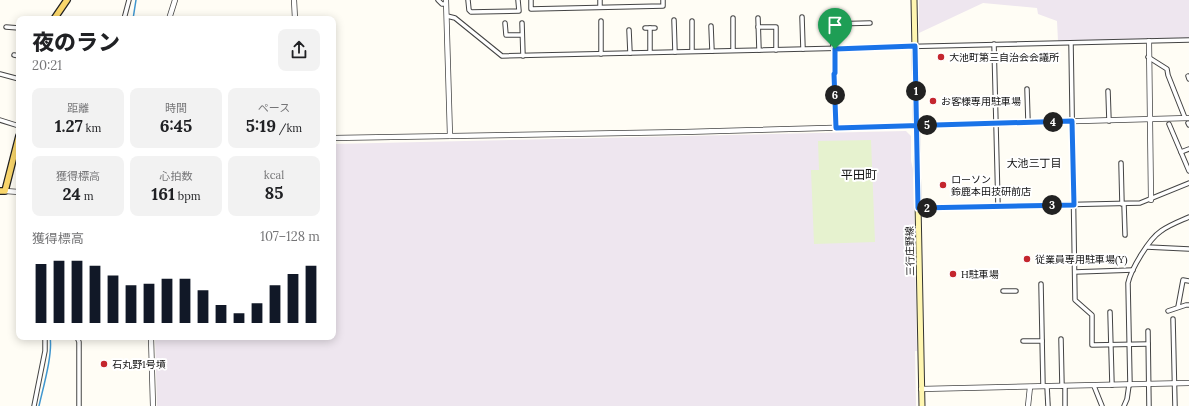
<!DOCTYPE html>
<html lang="ja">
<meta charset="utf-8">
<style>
body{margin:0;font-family:Lora,"Noto Sans JP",serif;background:#f2f2f2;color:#202124;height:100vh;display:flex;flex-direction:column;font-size:15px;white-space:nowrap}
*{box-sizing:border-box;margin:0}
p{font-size:13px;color:#757577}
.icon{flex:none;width:22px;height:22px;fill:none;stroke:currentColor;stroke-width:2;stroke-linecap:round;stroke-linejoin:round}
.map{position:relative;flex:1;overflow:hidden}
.panel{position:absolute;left:16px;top:16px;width:320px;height:324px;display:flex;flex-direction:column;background:#fff;border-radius:8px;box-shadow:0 2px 10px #0003}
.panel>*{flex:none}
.pin{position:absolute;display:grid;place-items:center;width:34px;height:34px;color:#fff;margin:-41px -17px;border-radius:50% 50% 50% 0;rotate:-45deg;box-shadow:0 0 4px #0007}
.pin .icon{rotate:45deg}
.km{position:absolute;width:20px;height:20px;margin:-10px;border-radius:50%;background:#222;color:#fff;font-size:11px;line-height:20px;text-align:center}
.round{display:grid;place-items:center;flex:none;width:42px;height:42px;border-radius:8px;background:#f2f2f2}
.head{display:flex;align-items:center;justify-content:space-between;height:68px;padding:0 16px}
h1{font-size:22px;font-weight:800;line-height:30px}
.metrics{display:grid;grid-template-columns:repeat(3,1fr);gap:6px;height:68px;padding:4px 16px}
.metrics div{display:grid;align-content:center;border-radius:8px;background:#f2f2f2;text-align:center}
.metrics b{font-size:17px;font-weight:800}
.metrics small{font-size:11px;font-weight:400}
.metrics p{font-size:11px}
.chart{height:112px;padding:8px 16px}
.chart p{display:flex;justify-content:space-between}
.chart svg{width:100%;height:72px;margin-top:4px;stroke:#111827;stroke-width:6}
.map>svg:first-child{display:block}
.industrial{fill:#eee6ef}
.pitch{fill:#e6f2cf}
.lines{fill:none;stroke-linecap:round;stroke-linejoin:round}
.stream{stroke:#3f96cf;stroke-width:1.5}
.minor-casing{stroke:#444;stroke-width:5.5}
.tertiary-casing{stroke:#444;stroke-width:6}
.secondary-casing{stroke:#333;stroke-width:7}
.primary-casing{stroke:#222;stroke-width:8}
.minor{stroke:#fff;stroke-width:3.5}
.tertiary{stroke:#fff;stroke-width:4.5}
.secondary{stroke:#fff6b0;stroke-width:5}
.primary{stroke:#f9d66b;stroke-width:5.5}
.route-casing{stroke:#fff;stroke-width:8}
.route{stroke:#1a73e8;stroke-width:5}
.poi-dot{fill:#c4262e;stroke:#fff;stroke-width:1.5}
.labels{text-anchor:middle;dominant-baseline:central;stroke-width:4;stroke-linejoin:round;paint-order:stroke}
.poi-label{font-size:10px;fill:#111;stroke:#fff;text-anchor:start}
.street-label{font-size:10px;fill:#111;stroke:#fff}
.neighbourhood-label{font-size:11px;fill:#111;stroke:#fff}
.quarter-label{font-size:12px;fill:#111;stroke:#fff}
</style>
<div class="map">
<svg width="1189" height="406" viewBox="0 0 1189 406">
<rect width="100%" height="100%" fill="#fffdf5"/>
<g class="industrial">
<path d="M 919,0 L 1189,0 L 1189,38 L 1058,41 L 1057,21 L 1038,14 L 1037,8 L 983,3 L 919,33 Z"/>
<path d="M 906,131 L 911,136 L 911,161 L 913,169 L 917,351 L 915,351 L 916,406 L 157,406 L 155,337 L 333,337 L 333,144 Z"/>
</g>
<path class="pitch" d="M 871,140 L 875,242 L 814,244 L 811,170 L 819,170 L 818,141 Z"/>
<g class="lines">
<g class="stream">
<path d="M 133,19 L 136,0"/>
<path d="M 39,406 C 43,388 53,354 50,337"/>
</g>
<defs>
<g id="minor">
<path d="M 438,0 L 442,4 L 446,4"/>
<path d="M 468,0 L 469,10 L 471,12 L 519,11 L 518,0"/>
<path d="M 531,0 L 531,9 L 663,6 L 663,0"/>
<path d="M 600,0 L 600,7"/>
<path d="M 447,16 L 455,18 L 502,56 L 1189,40"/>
<path d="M 832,16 L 833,49"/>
<path d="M 802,17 L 803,49"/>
<path d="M 733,18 L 733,50"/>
<path d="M 758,18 L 759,50"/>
<path d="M 124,19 L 129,0"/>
<path d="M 674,20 L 675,52"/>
<path d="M 601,21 L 601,54"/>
<path d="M 692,21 L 692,51"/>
<path d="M 505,23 L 506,35 L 522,35"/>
<path d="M 522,23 L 523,56"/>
<path d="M 832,24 L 870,23"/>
<path d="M 711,26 L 712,51"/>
<path d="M 6,27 L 19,28"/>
<path d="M 758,27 L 776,27 L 776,50"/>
<path d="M 645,28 L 655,28"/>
<path d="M 650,28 L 650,52"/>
<path d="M 629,30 L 630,53"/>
<path d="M 1071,43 L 1075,300 L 1092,315 L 1092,345 L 1148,344"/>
<path d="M 994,44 L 998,206"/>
<path d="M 835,49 L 835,73 L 834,74 L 836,128"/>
<path d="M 14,55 L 19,56"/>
<path d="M 1148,57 L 1167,69 L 1168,75 L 1185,118"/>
<path d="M 0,74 L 19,79"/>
<path d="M 1188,76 L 1189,79"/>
<path d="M 1027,89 L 1028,122"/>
<path d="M 1108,91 L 1109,121"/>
<path d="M 0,120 L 19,126"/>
<path d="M 1188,123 L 1189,125"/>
<path d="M 1169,124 L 1189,171"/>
<path d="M 1181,152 L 1189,149"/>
<path d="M 1121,163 L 1122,204"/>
<path d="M 1124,204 L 1125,235"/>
<path d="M 918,208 L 1140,203 L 1189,183"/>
<path d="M 1147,247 L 1189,249"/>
<path d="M 1075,272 L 1133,270"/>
<path d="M 1041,284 L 1043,386"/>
<path d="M 1003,291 L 1016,291"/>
<path d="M 1178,307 L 1183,280 L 1189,281"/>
<path d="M 1168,311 L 1186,305 L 1189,305"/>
<path d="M 1110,312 L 1112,385"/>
<path d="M 1173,319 L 1175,406"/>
<path d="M 1148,331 L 1149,406"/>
<path d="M 77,337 L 79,342 L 79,406"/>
<path d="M 1061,339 L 1062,386"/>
<path d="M 1023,341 L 1042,341"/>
<path d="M 1130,385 L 1128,283 C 1131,269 1149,239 1161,231 C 1169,225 1180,221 1189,217"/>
<path d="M 1047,386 L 1048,406"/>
<path d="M 1065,386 L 1065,406"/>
<path d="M 1094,386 L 1102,406"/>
<path d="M 34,406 L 45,351 L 45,337"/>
<path d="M 1124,406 L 1127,399 L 1129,385"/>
</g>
<g id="tertiary">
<path d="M 294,0 L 295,19"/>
<path d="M 446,0 L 450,136"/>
<path d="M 169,19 L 175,0"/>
<path d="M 1149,41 L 1151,200"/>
<path d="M 333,138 L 684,132 L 1189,118"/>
<path d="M 5,191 L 19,192"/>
<path d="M 151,337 L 153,406"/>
<path d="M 921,389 L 1189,383"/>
<path d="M 1028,406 L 1030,387"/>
</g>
<path id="secondary" d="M 914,0 L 922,406"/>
<g id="primary">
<path d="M 54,19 L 67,0"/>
<path d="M 0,191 L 5,191 L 19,136"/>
</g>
</defs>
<use href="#minor" class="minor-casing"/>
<use href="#tertiary" class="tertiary-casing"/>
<use href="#secondary" class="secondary-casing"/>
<use href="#primary" class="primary-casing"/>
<use href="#minor" class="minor"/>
<use href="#tertiary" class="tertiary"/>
<use href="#secondary" class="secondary"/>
<use href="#primary" class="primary"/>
</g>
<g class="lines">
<defs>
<path id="route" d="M 835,49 L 915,46 L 918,208 L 1074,205 L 1072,121 L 836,128 L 834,74 L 835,73 L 835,49"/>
</defs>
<use href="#route" class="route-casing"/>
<use href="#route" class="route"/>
</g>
<g class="poi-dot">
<circle cx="941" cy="57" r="4"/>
<circle cx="933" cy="101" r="4"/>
<circle cx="943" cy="185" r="4"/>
<circle cx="1027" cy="259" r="4"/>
<circle cx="953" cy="274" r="4"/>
<circle cx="104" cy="364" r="4"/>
</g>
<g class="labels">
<g class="poi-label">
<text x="949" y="57">大池町第三自治会会議所</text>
<text x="941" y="101">お客様専用駐車場</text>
<text x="951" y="179">ローソン<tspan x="951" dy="12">鈴鹿本田技研前店</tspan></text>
<text x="1035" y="259">従業員専用駐車場(Y)</text>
<text x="961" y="274">H駐車場</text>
<text x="112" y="364">石丸野1号墳</text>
</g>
<g class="street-label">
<text transform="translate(910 251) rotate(-91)">三行庄野線</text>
</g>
<g class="neighbourhood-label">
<text x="1034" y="163">大池三丁目</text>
</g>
<g class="quarter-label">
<text x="859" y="174">平田町</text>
</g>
</g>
</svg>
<div class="pin" style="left:835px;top:49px;background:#1e9e55"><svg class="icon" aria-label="arrive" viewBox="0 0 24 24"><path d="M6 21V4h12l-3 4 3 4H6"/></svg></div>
<b class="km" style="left:916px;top:91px">1</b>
<b class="km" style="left:927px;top:208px">2</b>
<b class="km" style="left:1052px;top:205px">3</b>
<b class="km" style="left:1053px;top:122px">4</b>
<b class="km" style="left:927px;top:125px">5</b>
<b class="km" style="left:835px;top:95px">6</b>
<section class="panel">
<div class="head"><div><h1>夜のラン</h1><p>20:21</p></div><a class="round"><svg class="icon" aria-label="share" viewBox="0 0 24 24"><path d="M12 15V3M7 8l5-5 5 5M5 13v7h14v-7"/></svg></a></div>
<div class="metrics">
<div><p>距離</p><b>1.27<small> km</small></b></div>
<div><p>時間</p><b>6:45</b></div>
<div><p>ペース</p><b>5:19<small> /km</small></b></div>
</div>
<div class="metrics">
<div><p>獲得標高</p><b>24<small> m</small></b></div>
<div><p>心拍数</p><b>161<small> bpm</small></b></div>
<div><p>kcal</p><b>85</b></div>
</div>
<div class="chart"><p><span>獲得標高</span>107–128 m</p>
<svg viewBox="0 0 160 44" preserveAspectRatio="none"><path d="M5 44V8M15 44V6M25 44V6M35 44V9M45 44V15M55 44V21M65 44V20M75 44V17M85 44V17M95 44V24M105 44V33M115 44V38M125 44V32M135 44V21M145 44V14M155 44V9"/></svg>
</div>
</section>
</div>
